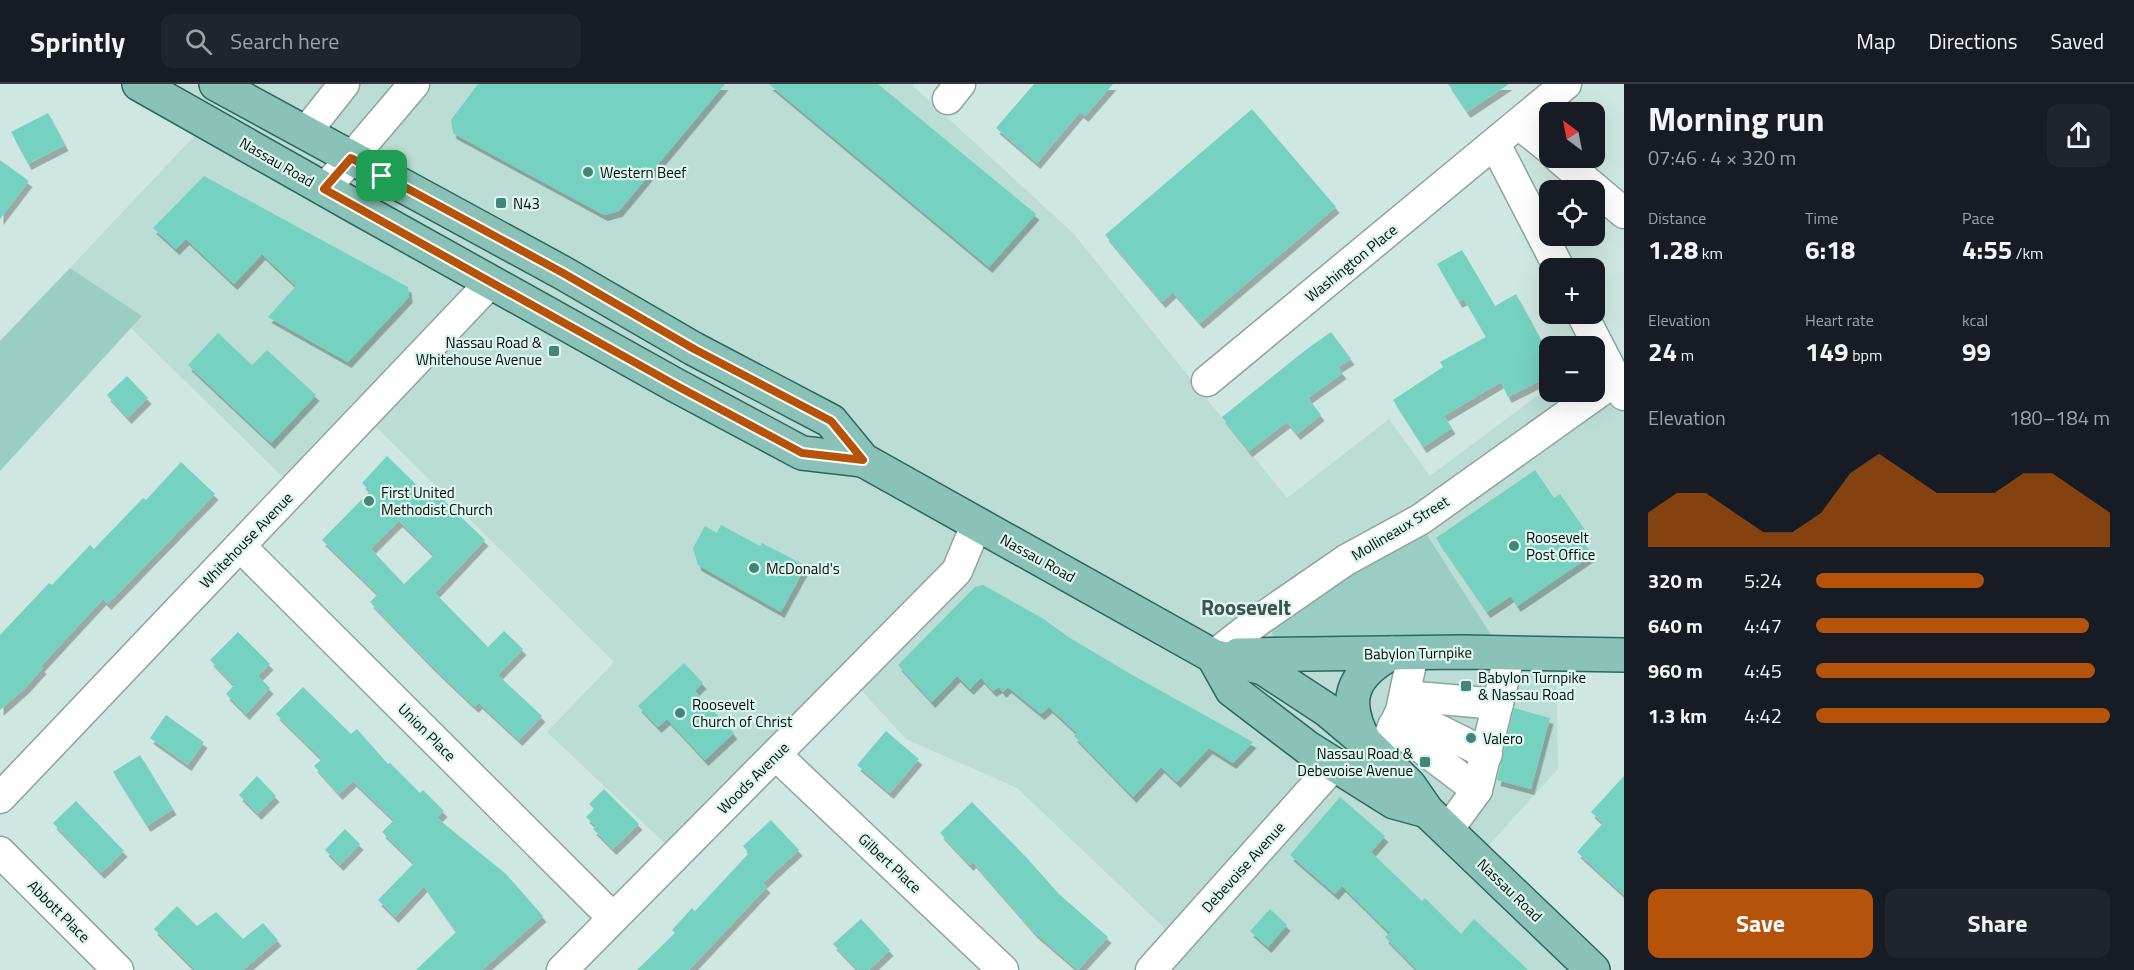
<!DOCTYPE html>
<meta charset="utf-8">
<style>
body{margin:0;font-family:"Titillium Web",sans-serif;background:#20242c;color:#f1f3f6;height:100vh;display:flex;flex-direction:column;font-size:22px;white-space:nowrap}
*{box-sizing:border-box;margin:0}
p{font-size:20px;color:#9ea1a6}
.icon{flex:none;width:33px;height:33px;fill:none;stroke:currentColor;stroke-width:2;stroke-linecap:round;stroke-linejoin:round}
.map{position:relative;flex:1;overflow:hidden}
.details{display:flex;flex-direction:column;background:#171b24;width:510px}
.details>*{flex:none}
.needle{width:39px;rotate:328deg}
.tools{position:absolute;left:1539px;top:18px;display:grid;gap:12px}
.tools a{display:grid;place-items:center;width:66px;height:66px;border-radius:12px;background:#171b24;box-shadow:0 6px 24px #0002;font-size:30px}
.pin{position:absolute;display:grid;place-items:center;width:51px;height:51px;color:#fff;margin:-26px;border-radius:12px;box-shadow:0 3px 9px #0006}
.round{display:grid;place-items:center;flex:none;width:63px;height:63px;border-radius:12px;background:#20242c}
.overview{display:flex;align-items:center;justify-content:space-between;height:102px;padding:0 24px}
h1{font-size:33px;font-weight:700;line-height:45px}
.stats{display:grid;grid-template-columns:repeat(3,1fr);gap:9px;height:102px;padding:6px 24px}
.stats div{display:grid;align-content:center}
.stats b{font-size:26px;font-weight:700}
.stats small{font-size:16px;font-weight:400}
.stats p{font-size:16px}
.chart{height:168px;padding:12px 24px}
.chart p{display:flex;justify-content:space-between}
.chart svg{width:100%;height:108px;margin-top:6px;fill:#b45309;opacity:.7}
.action{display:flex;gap:12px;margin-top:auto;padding:12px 24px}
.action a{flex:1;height:69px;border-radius:12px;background:#b45309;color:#fff;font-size:24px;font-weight:700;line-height:69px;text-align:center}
.action a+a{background:#20242c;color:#f1f3f6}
ul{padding:0 24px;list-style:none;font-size:20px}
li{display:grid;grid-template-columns:96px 72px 1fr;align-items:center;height:45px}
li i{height:15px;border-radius:8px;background:#b45309}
header{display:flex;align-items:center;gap:36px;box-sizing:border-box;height:84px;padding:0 30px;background:#171b24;border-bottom:2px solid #363941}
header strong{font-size:28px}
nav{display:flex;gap:33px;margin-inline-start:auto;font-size:21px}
.search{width:420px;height:54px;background:#20242c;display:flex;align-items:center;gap:15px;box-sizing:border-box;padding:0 21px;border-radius:12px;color:#9ea1a6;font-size:22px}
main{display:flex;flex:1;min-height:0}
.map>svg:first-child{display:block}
.built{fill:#bbddd5}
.green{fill:#9acec2}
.building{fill:#75d2c0;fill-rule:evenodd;filter:url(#shadow)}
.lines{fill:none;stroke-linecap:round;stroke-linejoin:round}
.minor-casing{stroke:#8da49e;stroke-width:33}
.major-casing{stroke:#2a685d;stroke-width:36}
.minor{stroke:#fff;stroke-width:30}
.major{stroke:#8bc2b8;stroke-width:33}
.route-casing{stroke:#fff;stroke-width:12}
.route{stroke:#b45309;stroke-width:8}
.poi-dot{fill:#438679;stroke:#dcf5ef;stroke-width:2}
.labels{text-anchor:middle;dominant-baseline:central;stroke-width:4.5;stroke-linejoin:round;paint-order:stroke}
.street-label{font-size:15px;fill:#060d0b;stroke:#dcf5ef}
.poi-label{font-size:15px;fill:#060d0b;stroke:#dcf5ef;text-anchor:start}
.district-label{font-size:21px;font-weight:bold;fill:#3e524e;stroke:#dcf5ef}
</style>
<header>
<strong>Sprintly</strong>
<div class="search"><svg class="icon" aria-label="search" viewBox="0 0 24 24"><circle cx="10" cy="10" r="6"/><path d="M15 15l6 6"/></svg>Search here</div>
<nav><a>Map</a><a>Directions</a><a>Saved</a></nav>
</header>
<main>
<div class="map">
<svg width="1624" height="886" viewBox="0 0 1624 886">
<defs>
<filter id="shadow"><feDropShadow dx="3.5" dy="6" stdDeviation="0" flood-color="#0004"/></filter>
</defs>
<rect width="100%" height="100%" fill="#cfe7e2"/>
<path class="built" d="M 162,0 L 914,0 L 913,2 L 1073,149 L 1287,414 L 1389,335 L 1430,392 L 1549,303 L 1550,308 L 1594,308 L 1595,270 L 1624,300 L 1624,569 L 1556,575 L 1558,685 L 1478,773 L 1592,886 L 1148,886 L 1176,855 L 1017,704 L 906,655 L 848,592 L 675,769 L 547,648 L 614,578 L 361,328 L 292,402 L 131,244 L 142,232 L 70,184 L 213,32 Z"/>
<g class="green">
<path d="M 70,184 L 142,232 L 0,387 L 0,257 Z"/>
<path d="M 1418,437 L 1495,557 L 1275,561 L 1270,540 Z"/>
</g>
<g class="building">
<path d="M 478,0 L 725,0 L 619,127 L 604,131 L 453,49 L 451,36 Z"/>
<path d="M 769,0 L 878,0 L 1036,130 L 989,183 Z"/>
<path d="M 1034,0 L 1113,0 L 1085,32 L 1080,28 L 1037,79 L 996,44 Z"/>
<path d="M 1448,0 L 1509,0 L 1467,28 Z"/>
<path d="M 1252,25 L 1336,123 L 1200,239 L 1173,208 L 1162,218 L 1105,151 Z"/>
<path d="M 48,29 L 65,61 L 28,80 L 11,48 Z"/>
<path d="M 0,76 L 29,97 L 0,135 Z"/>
<path d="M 204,92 L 408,203 L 409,213 L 348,278 L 268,233 L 296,202 L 262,170 L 234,200 L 186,155 L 176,165 L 153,144 Z"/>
<path d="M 1462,166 L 1495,222 L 1516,210 L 1542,258 L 1550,254 L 1550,292 L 1508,313 L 1501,298 L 1444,332 L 1452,344 L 1423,363 L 1393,316 L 1443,283 L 1440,278 L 1486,253 L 1464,215 L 1459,218 L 1437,180 Z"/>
<path d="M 1331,248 L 1351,275 L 1338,283 L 1343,289 L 1308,314 L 1321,331 L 1297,350 L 1287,338 L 1249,367 L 1222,333 L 1307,265 Z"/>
<path d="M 218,249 L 252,281 L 267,266 L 316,311 L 271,359 L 188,281 Z"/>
<path d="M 127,292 L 148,314 L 128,334 L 107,311 Z"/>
<path d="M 387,372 L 427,411 L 432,405 L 485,456 L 435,509 L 488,563 L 504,547 L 523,565 L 498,591 L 542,632 L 519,656 L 479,619 L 475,623 L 432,582 L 370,518 L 378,510 L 322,456 L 370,407 L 362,399 ZM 399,437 L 434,471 L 404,500 L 371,465 Z"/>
<path d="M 181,378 L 215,410 L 108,520 L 103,515 L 41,582 L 43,584 L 26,603 L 0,626 L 0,551 L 49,499 L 52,501 L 90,461 L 94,465 L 143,414 L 146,416 Z"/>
<path d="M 1535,386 L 1554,414 L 1560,410 L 1585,446 L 1578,450 L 1592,471 L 1517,522 L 1511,512 L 1487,528 L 1436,454 Z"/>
<path d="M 721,441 L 760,462 L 762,459 L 806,482 L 781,528 L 698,481 L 693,464 L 705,442 L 717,449 Z"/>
<path d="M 983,501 L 1042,534 L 1070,554 L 1134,592 L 1253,658 L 1233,679 L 1209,664 L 1177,698 L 1161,683 L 1133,713 L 1074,652 L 1077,649 L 1049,623 L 1041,630 L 1008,603 L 1003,608 L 999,603 L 993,607 L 981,594 L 970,605 L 957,592 L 932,618 L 898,581 L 975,503 Z"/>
<path d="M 238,548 L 270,580 L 258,592 L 270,604 L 246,630 L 226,610 L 234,601 L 210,576 Z"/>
<path d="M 684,579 L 703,599 L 695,607 L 734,649 L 705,676 L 667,635 L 658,643 L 638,622 Z"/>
<path d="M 303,603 L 351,650 L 357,645 L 388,680 L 390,679 L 420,709 L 423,706 L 444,727 L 437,734 L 506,790 L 543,832 L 482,886 L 416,886 L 456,848 L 424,802 L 395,833 L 378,816 L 414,779 L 382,748 L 394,736 L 353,697 L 339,710 L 314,682 L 322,675 L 276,630 Z"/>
<path d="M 1514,624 L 1550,634 L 1531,705 L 1497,696 Z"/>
<path d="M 166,631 L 204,658 L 188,681 L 150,654 Z"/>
<path d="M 886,647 L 919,675 L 890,709 L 857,681 Z"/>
<path d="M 140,671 L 173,725 L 147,742 L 113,688 Z"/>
<path d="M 257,692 L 276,712 L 258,730 L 239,711 Z"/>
<path d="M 1624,692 L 1624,811 L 1577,768 L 1603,739 L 1591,728 Z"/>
<path d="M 604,705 L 639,740 L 613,765 L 593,745 L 596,742 L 586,733 L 594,725 L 589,720 Z"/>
<path d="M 1340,713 L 1385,752 L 1371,768 L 1422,817 L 1425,814 L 1461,850 L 1474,835 L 1528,886 L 1417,886 L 1385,853 L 1390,849 L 1342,802 L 1335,810 L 1290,771 Z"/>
<path d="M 76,717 L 124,767 L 101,789 L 53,739 Z"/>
<path d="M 972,718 L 1025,772 L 1059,810 L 1108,853 L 1078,886 L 1034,848 L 973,778 L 970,781 L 940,749 Z"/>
<path d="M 771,736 L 799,766 L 763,799 L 767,803 L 689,886 L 637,886 L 675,849 L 672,846 L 692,824 L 695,827 L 749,769 L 743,762 Z"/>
<path d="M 345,745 L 360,760 L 340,781 L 325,766 Z"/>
<path d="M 177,822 L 197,842 L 216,828 L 243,855 L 263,839 L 278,856 L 243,886 L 195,886 L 154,845 Z"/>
<path d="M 1270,825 L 1287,841 L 1268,863 L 1250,847 Z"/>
<path d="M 861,835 L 890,866 L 869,886 L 858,886 L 833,860 Z"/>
</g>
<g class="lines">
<defs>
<g id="minor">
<path d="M 948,15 L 960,0"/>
<path d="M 1519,40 L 1550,65"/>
<path d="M 306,48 L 344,0"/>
<path d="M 1495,60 L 1559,184"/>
<path d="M 1559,74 L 1624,129"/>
<path d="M 324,106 L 414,0"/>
<path d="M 1582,230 L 1624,311"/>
<path d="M 1207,297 L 1566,0"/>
<path d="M 240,462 L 613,834"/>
<path d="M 1213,572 L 1259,536 L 1346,476 L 1421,435 L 1616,296"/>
<path d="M 1405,612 L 1498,620"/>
<path d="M 1401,627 L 1487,670"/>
<path d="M 1393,642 L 1477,706 L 1447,747"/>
<path d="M 1386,658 L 1401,627 L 1413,570"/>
<path d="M 776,671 L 1003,886"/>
<path d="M 1477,706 L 1510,569"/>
<path d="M 0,714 L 491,198"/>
<path d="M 0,768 L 118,886"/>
<path d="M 562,886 L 957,487 L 977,439"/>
<path d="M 1151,886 L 1334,681"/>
</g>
<g id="major">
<path d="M 139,0 L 358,124 L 677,302 L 802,369 L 863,376"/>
<path d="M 216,0 L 563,189 L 694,265 L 831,337 L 863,376 L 1213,572 L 1263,584 L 1327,626 L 1365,658 L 1409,701 L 1427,727 L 1593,886"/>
<path d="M 1238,571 L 1462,568 L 1624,571"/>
<path d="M 1213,572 L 1232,606 L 1308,664 L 1394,718 L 1427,727"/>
<path d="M 1365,658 C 1342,617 1351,591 1392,569"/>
</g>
</defs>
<use href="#minor" class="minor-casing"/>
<use href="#major" class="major-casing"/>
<use href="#minor" class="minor"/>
<use href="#major" class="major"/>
</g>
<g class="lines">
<defs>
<path id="route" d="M 351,74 L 563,189 L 694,265 L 831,337 L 863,376 L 802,369 L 677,302 L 324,105 Z"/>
</defs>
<use href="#route" class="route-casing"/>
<use href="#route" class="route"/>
</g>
<g class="poi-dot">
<circle cx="588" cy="88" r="6"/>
<rect x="495" y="113" width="12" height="12" rx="3"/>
<rect x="548" y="261" width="12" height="12" rx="3"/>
<circle cx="369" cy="417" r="6"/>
<circle cx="1514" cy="462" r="6"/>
<circle cx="754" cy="484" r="6"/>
<rect x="1460" y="596" width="12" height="12" rx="3"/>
<circle cx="680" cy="629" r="6"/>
<circle cx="1471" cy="654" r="6"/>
<rect x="1419" y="672" width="12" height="12" rx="3"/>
</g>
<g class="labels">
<g class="street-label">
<text transform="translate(277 78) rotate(30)">Nassau Road</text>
<text transform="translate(1351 179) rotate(-39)">Washington Place</text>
<text transform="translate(1400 444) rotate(-31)">Mollineaux Street</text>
<text transform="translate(246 456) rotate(-46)">Whitehouse Avenue</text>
<text transform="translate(1038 474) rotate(29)">Nassau Road</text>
<text transform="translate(1418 569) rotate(-1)">Babylon Turnpike</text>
<text transform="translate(427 648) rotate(45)">Union Place</text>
<text transform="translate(753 694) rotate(-45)">Woods Avenue</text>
<text transform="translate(890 779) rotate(43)">Gilbert Place</text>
<text transform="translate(1243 783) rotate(-48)">Debevoise Avenue</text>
<text transform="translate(1510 806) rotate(44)">Nassau Road</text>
<text transform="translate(59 827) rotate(45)">Abbott Place</text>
</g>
<g class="poi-label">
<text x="600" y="88">Western Beef</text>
<text x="513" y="119">N43</text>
<text x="542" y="258" text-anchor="end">Nassau Road &amp;<tspan x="542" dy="17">Whitehouse Avenue</tspan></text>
<text x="381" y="408">First United<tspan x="381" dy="17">Methodist Church</tspan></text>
<text x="1526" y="453">Roosevelt<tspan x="1526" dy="17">Post Office</tspan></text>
<text x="766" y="484">McDonald's</text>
<text x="1478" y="593">Babylon Turnpike<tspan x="1478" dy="17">&amp; Nassau Road</tspan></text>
<text x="692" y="620">Roosevelt<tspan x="692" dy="17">Church of Christ</tspan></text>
<text x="1483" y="654">Valero</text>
<text x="1413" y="669" text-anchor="end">Nassau Road &amp;<tspan x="1413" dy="17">Debevoise Avenue</tspan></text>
</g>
<g class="district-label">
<text x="1246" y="523">Roosevelt</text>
</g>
</g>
</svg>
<div class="tools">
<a><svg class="needle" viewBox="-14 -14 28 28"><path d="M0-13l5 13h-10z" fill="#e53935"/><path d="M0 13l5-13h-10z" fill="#9ea1a6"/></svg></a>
<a><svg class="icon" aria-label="locate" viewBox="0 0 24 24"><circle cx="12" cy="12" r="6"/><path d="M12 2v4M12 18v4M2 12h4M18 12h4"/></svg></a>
<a>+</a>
<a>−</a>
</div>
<div class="pin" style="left:382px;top:92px;background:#1e9e55"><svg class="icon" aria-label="arrive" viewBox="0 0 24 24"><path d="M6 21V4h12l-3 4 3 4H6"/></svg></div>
</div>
<section class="details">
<div class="overview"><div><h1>Morning run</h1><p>07:46 · 4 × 320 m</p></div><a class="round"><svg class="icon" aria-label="share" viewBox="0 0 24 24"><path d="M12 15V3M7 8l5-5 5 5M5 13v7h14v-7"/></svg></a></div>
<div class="stats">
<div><p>Distance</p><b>1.28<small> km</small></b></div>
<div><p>Time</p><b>6:18</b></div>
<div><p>Pace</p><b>4:55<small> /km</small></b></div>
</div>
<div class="stats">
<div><p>Elevation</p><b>24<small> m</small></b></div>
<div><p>Heart rate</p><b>149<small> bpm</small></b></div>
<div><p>kcal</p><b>99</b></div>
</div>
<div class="chart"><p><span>Elevation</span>180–184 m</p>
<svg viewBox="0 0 160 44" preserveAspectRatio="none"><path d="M0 44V30L10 22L20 22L30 30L40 38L50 38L60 30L70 14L80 6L90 14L100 22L110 22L120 22L130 14L140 14L150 22L160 30V44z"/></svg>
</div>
<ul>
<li><b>320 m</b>5:24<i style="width:57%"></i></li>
<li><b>640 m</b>4:47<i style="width:93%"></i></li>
<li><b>960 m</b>4:45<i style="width:95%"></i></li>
<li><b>1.3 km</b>4:42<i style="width:100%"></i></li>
</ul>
<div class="action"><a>Save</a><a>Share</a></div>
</section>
</main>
